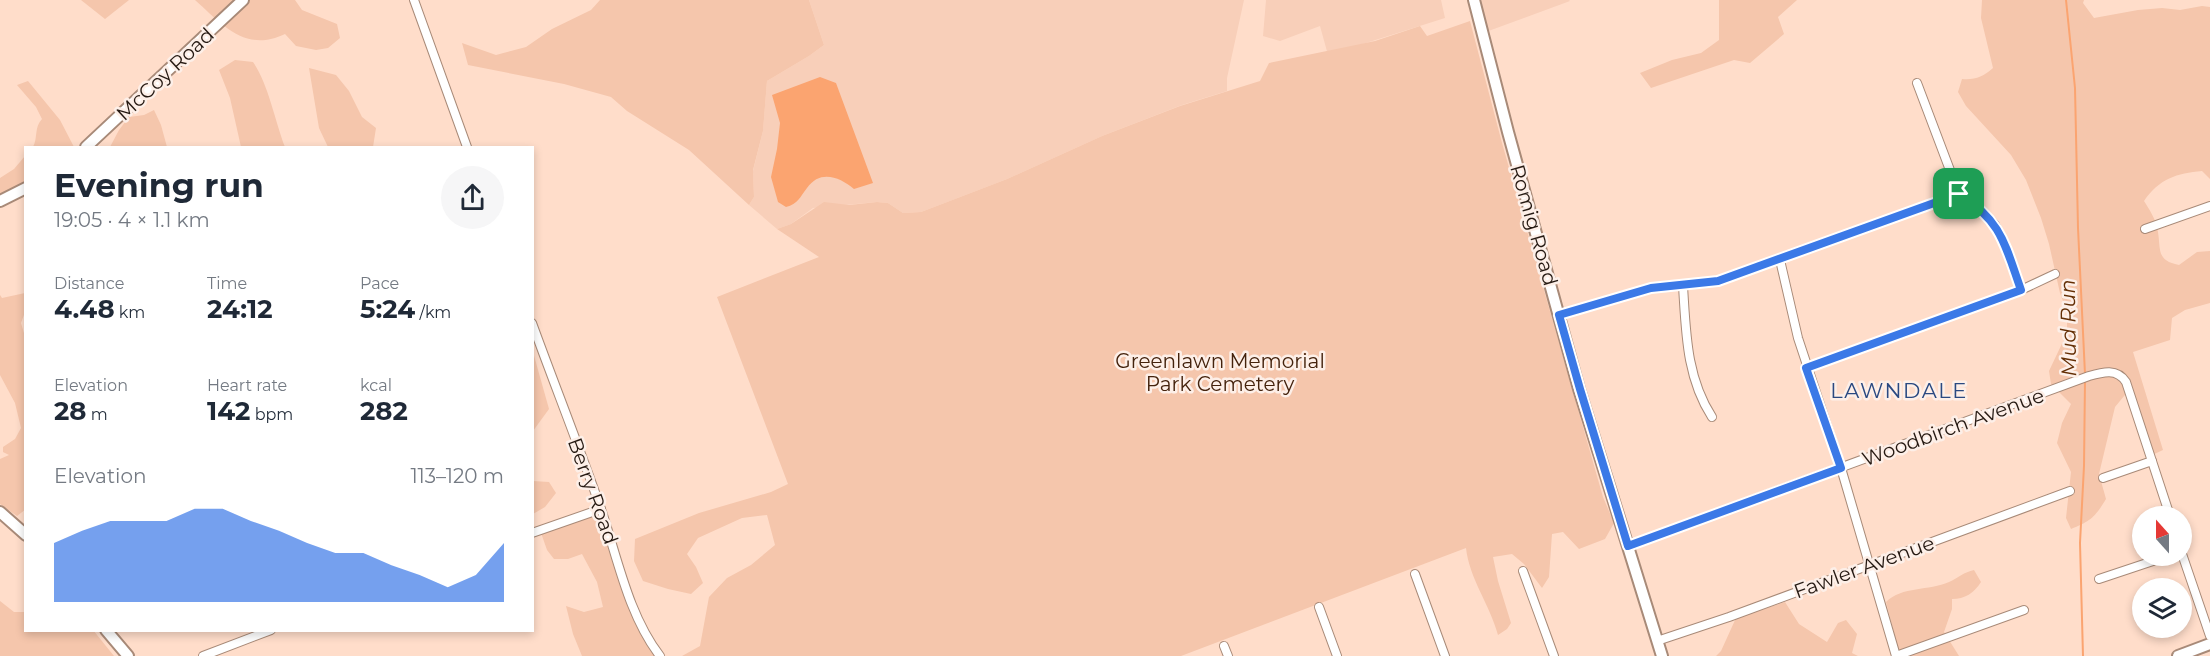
<!DOCTYPE html>
<meta charset="utf-8">
<style>
body{margin:0;font-family:Montserrat,sans-serif;background:#f6f6f7;color:#1f2937;height:100vh;display:flex;flex-direction:column;font-size:22px;white-space:nowrap}
*{box-sizing:border-box;margin:0}
p{font-size:20px;color:#747a83}
.icon{flex:none;width:33px;height:33px;fill:none;stroke:currentColor;stroke-width:2;stroke-linecap:round;stroke-linejoin:round}
.map{position:relative;flex:1;overflow:hidden}
.sheet{position:absolute;left:24px;top:146px;width:510px;height:486px;display:flex;flex-direction:column;background:#fff;border-radius:0px;box-shadow:0 3px 9px #0003}
.sheet>*{flex:none}
.needle{width:39px;rotate:339deg}
.tools{position:absolute;left:2132px;top:506px;display:grid;gap:12px}
.tools a{display:grid;place-items:center;width:60px;height:60px;border-radius:50%;background:#fff;box-shadow:0 3px 9px #0003;font-size:30px}
.pin{position:absolute;display:grid;place-items:center;width:51px;height:51px;color:#fff;margin:-26px;border-radius:12px;box-shadow:0 3px 9px #0006}
.round{display:grid;place-items:center;flex:none;width:63px;height:63px;border-radius:32px;background:#f6f6f7}
.head{display:flex;align-items:center;justify-content:space-between;height:102px;padding:0 30px}
h1{font-size:33px;font-weight:700;line-height:45px}
.stats{display:grid;grid-template-columns:repeat(3,1fr);gap:9px;height:102px;padding:6px 30px}
.stats div{display:grid;align-content:center}
.stats b{font-size:26px;font-weight:700}
.stats small{font-size:16px;font-weight:400}
.stats p{font-size:16px}
.chart{height:168px;padding:12px 30px}
.chart p{display:flex;justify-content:space-between}
.chart svg{width:100%;height:108px;margin-top:6px;fill:#3b79e7;opacity:.7}
.map>svg:first-child{display:block}
.built{fill:#f8cfb9}
.green{fill:#f5c6ac}
.water{fill:#fba470}
.lines{fill:none;stroke-linecap:round;stroke-linejoin:round}
.stream{stroke:#fba470;stroke-width:2}
.street-casing{stroke:#a88a78;stroke-width:10}
.secondary-casing{stroke:#a88a78;stroke-width:14}
.street{stroke:#fff;stroke-width:8}
.secondary{stroke:#fff;stroke-width:10}
.route-casing{stroke:#fff;stroke-width:12}
.route{stroke:#3b79e7;stroke-width:8}
.labels{text-anchor:middle;dominant-baseline:central;stroke-width:5;stroke-linejoin:round;paint-order:stroke}
.street-label{font-size:20px;fill:#251912;stroke:#fdefe8}
.park-label{font-size:20px;fill:#44220c;stroke:#fdefe8}
.water-label{font-size:21px;font-style:italic;fill:#642e04;stroke:#fdefe8}
.neighbourhood-label{font-size:21px;letter-spacing:1.5px;fill:#2a4981;stroke:#fdefe8}
</style>
<div class="map">
<svg width="2210" height="656" viewBox="0 0 2210 656">
<rect width="100%" height="100%" fill="#ffddca"/>
<g class="built">
<path d="M 809,0 L 1244,0 L 1227,78 L 1227,91 L 1182,105 L 1102,136 L 1007,179 L 921,212 L 903,213 L 888,203 L 877,202 L 813,208 L 791,224 L 777,229 L 749,205 L 754,197 L 753,171 L 763,131 L 767,81 L 809,56 L 824,45 Z"/>
<path d="M 1266,0 L 1441,0 L 1445,18 L 1328,55 L 1320,26 L 1280,41 L 1263,36 Z"/>
<path d="M 1474,0 L 1569,0 L 1570,1 L 1483,33 Z"/>
</g>
<g class="green">
<path d="M 81,0 L 129,0 L 105,19 Z"/>
<path d="M 195,0 L 295,0 L 302,10 L 337,24 L 340,38 L 328,48 L 316,50 L 296,46 L 285,34 C 245,53 223,25 195,0 Z"/>
<path d="M 600,0 L 809,0 L 824,45 L 809,56 L 767,81 L 763,131 L 753,170 L 754,197 L 749,205 L 689,150 L 627,111 L 611,97 L 564,84 L 468,65 L 462,43 L 496,55 L 526,47 L 552,29 L 591,10 Z"/>
<path d="M 1719,0 L 1797,0 L 1778,17 L 1784,34 L 1750,63 L 1734,60 L 1651,88 L 1640,73 L 1672,60 L 1701,53 L 1719,40 Z"/>
<path d="M 1982,0 L 2084,0 L 2083,3 L 2094,18 L 2138,10 L 2162,8 L 2180,10 L 2202,6 L 2210,7 L 2210,179 L 2202,171 C 2177,173 2159,179 2144,201 C 2149,209 2155,218 2157,227 C 2162,248 2154,260 2179,265 L 2197,252 L 2210,251 L 2210,303 L 2185,310 L 2172,318 L 2170,340 L 2133,352 L 2163,450 L 2150,456 L 2129,390 L 2115,407 L 2099,474 L 2106,499 C 2095,517 2091,521 2071,529 L 2066,518 L 2071,472 L 2057,443 L 2062,423 L 2071,404 L 2051,384 L 2049,371 L 2067,333 L 2067,312 L 2060,293 L 2049,244 L 2041,218 L 2026,180 L 2011,155 L 1966,106 L 1958,92 L 1962,79 C 1975,80 1983,77 1993,68 L 1981,18 Z"/>
<path d="M 1470,21 L 1502,143 L 1603,497 L 1614,523 L 1605,539 L 1579,549 L 1563,532 L 1552,534 L 1549,577 L 1542,588 L 1524,564 L 1512,554 L 1493,557 L 1498,581 L 1511,623 L 1507,629 L 1498,635 C 1490,605 1469,578 1466,548 L 1181,656 L 682,656 L 700,646 L 709,597 L 727,578 L 751,565 L 775,545 L 767,515 L 742,518 L 698,538 L 687,554 L 696,567 L 703,583 L 691,594 L 668,589 L 643,581 L 634,561 L 635,539 L 699,513 L 771,492 L 788,484 L 717,297 L 819,257 L 777,229 L 791,224 L 824,202 L 849,205 L 877,202 L 888,203 L 903,213 L 921,212 L 1007,179 L 1102,136 L 1180,106 L 1260,81 L 1269,63 L 1375,41 L 1420,26 L 1427,36 Z"/>
<path d="M 235,60 L 253,62 C 268,83 275,121 285,147 L 241,147 L 230,98 L 219,70 Z"/>
<path d="M 309,68 L 336,75 L 349,91 L 362,117 L 376,128 L 373,147 L 328,147 L 319,128 Z"/>
<path d="M 28,81 L 60,120 L 74,147 L 33,147 C 38,138 34,127 42,119 L 36,107 L 17,85 Z"/>
<path d="M 154,110 L 161,125 L 167,147 L 110,147 L 119,130 L 129,117 L 144,115 Z"/>
<path d="M 25,156 L 25,188 L 0,201 L 0,178 L 14,169 Z"/>
<path d="M 25,293 L 25,312 L 21,323 L 26,340 L 26,509 L 17,516 L 0,504 L 0,459 L 9,455 L 3,452 L 3,447 L 15,439 L 21,428 L 15,403 L 0,375 L 0,295 L 2,298 Z"/>
<path d="M 533,352 L 549,409 L 533,431 L 532,431 Z"/>
<path d="M 533,481 L 549,482 L 556,493 L 545,507 L 533,514 Z"/>
<path d="M 601,509 L 632,602 L 660,656 L 582,656 L 573,634 L 566,606 L 584,612 L 603,607 L 597,582 L 582,554 L 568,559 L 554,559 L 547,550 L 540,530 Z"/>
<path d="M 1974,570 L 1981,582 C 1974,593 1965,599 1952,599 L 1952,609 L 1944,632 L 1959,656 L 1900,656 L 1886,602 C 1902,586 1929,591 1949,582 C 1958,578 1964,572 1974,570 Z"/>
<path d="M 0,601 L 14,612 L 25,612 L 26,630 L 93,630 L 114,656 L 0,656 Z"/>
<path d="M 1785,602 L 1799,624 L 1827,642 L 1838,623 L 1846,620 L 1857,634 L 1852,653 L 1858,656 L 1716,656 L 1721,651 L 1736,618 Z"/>
</g>
<path class="water" d="M 820,77 L 836,83 L 873,183 L 854,189 C 840,177 820,169 807,188 C 800,197 798,204 786,207 L 778,202 L 771,177 L 777,149 L 780,123 L 772,95 Z"/>
<g class="lines">
<g class="stream">
<path d="M 2066,0 L 2075,88 L 2078,228 L 2085,374"/>
<path d="M 2083,656 L 2080,543 L 2084,466 L 2085,380"/>
</g>
<defs>
<g id="street">
<path d="M 414,0 L 467,147"/>
<path d="M 1917,83 L 1959,194 L 1979,208 L 1995,225 L 2003,240 L 2021,290"/>
<path d="M 2145,229 L 2210,206"/>
<path d="M 1780,260 L 1798,338 L 1841,468 L 1896,656"/>
<path d="M 1683,286 C 1686,331 1686,377 1712,417"/>
<path d="M 1559,315 L 1651,288 L 1718,281 L 1959,194"/>
<path d="M 532,323 C 555,386 580,449 602,512 C 618,560 629,616 660,656"/>
<path d="M 1806,368 L 2021,290 L 2055,274"/>
<path d="M 2103,478 L 2152,461"/>
<path d="M 532,533 L 601,509"/>
<path d="M 1628,546 L 2089,376 C 2103,372 2117,368 2126,382 L 2170,516"/>
<path d="M 2181,551 L 2210,636"/>
<path d="M 1523,571 L 1554,656"/>
<path d="M 1415,574 L 1445,656"/>
<path d="M 2099,579 L 2171,555"/>
<path d="M 1319,607 L 1337,656"/>
<path d="M 1657,641 L 1729,617 L 2070,491"/>
<path d="M 1224,646 L 1228,656"/>
<path d="M 203,656 L 271,630"/>
<path d="M 1896,656 L 2024,610"/>
</g>
<g id="secondary">
<path d="M 1474,0 L 1508,132 L 1579,389 L 1662,656"/>
<path d="M 86,147 L 243,0"/>
<path d="M 0,201 L 26,188"/>
<path d="M 0,512 L 26,535"/>
<path d="M 106,630 L 128,656"/>
<path d="M 2178,656 L 2210,644"/>
</g>
</defs>
<use href="#street" class="street-casing"/>
<use href="#secondary" class="secondary-casing"/>
<use href="#street" class="street"/>
<use href="#secondary" class="secondary"/>
</g>
<g class="lines">
<defs>
<path id="route" d="M 1959,194 C 2002,221 2005,245 2021,290 L 1806,368 L 1841,468 L 1628,546 L 1580,389 L 1559,315 L 1651,288 L 1718,281 Z"/>
</defs>
<use href="#route" class="route-casing"/>
<use href="#route" class="route"/>
</g>
<g class="labels">
<g class="street-label">
<text transform="translate(165 74) rotate(-43)">McCoy Road</text>
<text transform="translate(1534 225) rotate(74)">Romig Road</text>
<text transform="translate(1953 427) rotate(-20)">Woodbirch Avenue</text>
<text transform="translate(593 491) rotate(70)">Berry Road</text>
<text transform="translate(1864 567) rotate(-20)">Fawler Avenue</text>
</g>
<g class="park-label">
<text x="1220" y="361">Greenlawn Memorial<tspan x="1220" dy="23">Park Cemetery</tspan></text>
</g>
<g class="water-label">
<text transform="translate(2068 328) rotate(-91)">Mud Run</text>
</g>
<g class="neighbourhood-label">
<text x="1899" y="390">LAWNDALE</text>
</g>
</g>
</svg>
<div class="tools">
<a><svg class="needle" viewBox="-14 -14 28 28"><path d="M0-13l5 13h-10z" fill="#e53935"/><path d="M0 13l5-13h-10z" fill="#747a83"/></svg></a>
<a><svg class="icon" aria-label="layers" viewBox="0 0 24 24"><path d="M12 4l9 5-9 5-9-5zM3 14l9 5 9-5"/></svg></a>
</div>
<div class="pin" style="left:1959px;top:194px;background:#1e9e55"><svg class="icon" aria-label="arrive" viewBox="0 0 24 24"><path d="M6 21V4h12l-3 4 3 4H6"/></svg></div>
<section class="sheet">
<div class="head"><div><h1>Evening run</h1><p>19:05 · 4 × 1.1 km</p></div><a class="round"><svg class="icon" aria-label="share" viewBox="0 0 24 24"><path d="M12 15V3M7 8l5-5 5 5M5 13v7h14v-7"/></svg></a></div>
<div class="stats">
<div><p>Distance</p><b>4.48<small> km</small></b></div>
<div><p>Time</p><b>24:12</b></div>
<div><p>Pace</p><b>5:24<small> /km</small></b></div>
</div>
<div class="stats">
<div><p>Elevation</p><b>28<small> m</small></b></div>
<div><p>Heart rate</p><b>142<small> bpm</small></b></div>
<div><p>kcal</p><b>282</b></div>
</div>
<div class="chart"><p><span>Elevation</span>113–120 m</p>
<svg viewBox="0 0 160 44" preserveAspectRatio="none"><path d="M0 44V20L10 15L20 11L30 11L40 11L50 6L60 6L70 11L80 15L90 20L100 24L110 24L120 29L130 33L140 38L150 33L160 20V44z"/></svg>
</div>
</section>
</div>
